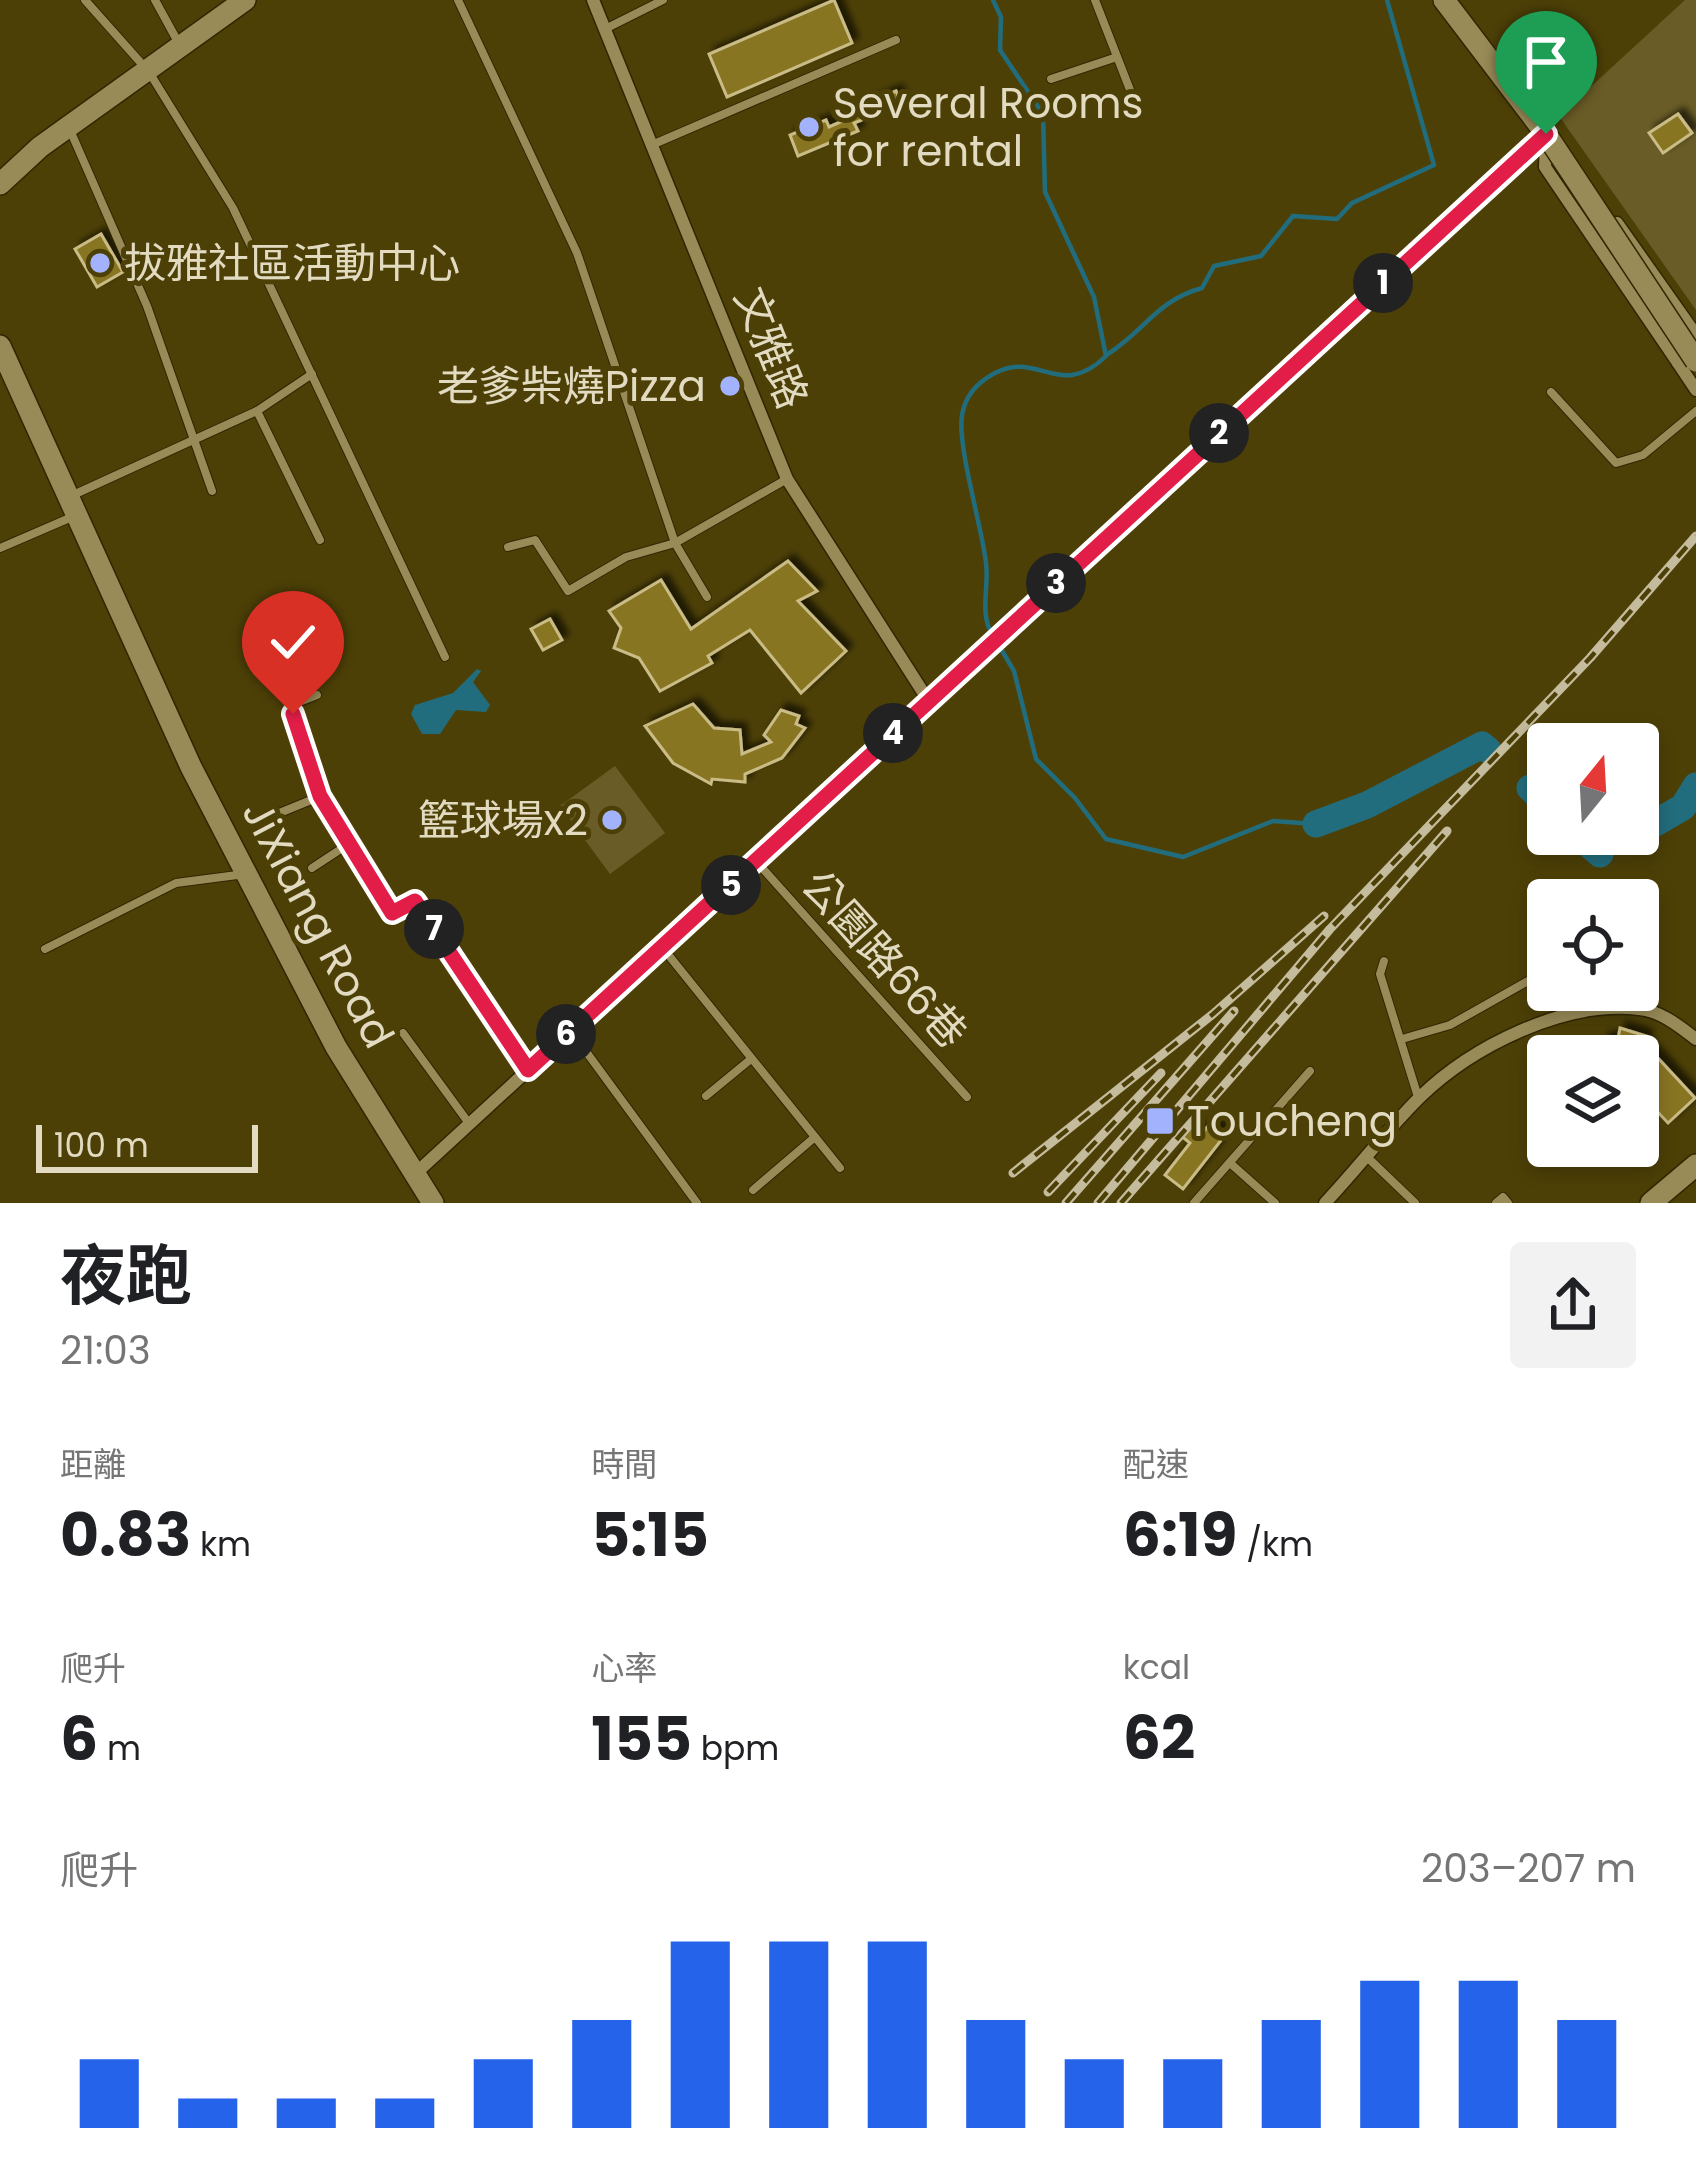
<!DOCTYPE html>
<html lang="zh-TW">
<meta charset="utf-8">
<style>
body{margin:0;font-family:Poppins,"Noto Sans TC",sans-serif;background:#f2f2f2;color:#202124;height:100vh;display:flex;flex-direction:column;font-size:45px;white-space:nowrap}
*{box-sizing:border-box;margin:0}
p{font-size:39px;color:#757577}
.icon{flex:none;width:66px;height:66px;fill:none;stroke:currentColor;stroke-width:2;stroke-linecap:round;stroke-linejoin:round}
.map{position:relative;height:1203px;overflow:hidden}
.drawer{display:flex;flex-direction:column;background:#fff;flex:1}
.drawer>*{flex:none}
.needle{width:78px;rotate:18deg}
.fabs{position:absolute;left:1527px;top:723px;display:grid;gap:24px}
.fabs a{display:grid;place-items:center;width:132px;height:132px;border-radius:12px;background:#fff;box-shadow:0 6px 18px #0003;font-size:60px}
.scale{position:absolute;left:36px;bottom:30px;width:222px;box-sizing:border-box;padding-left:12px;border:6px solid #e2dbc1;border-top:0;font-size:33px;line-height:42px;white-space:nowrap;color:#e2dbc1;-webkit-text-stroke:9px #4d4007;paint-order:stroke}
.pin{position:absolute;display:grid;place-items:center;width:102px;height:102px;color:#fff;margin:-123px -51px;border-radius:50% 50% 50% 0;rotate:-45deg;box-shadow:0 0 12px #0007}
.pin .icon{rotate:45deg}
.km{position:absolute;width:60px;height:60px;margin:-30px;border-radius:50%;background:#222;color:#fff;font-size:33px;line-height:60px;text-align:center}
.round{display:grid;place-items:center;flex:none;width:126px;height:126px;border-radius:12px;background:#f2f2f2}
.headline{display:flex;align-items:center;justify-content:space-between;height:204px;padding:0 60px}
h1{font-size:66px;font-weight:700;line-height:90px}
.stats{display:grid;grid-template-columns:repeat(3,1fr);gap:18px;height:204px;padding:12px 60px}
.stats div{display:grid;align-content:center}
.stats b{font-size:60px;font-weight:700}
.stats small{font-size:33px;font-weight:400}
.stats p{font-size:33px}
.chart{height:336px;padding:24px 60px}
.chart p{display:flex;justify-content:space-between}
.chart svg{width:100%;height:216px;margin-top:12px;stroke:#2563eb;stroke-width:6}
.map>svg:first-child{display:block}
.green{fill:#6a5c26}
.water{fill:#226d7d}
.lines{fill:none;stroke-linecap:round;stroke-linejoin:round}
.stream{stroke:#226d7d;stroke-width:4.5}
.river{stroke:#226d7d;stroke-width:27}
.building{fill:#887424;stroke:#cabc86;stroke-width:3;filter:url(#shadow)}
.lane-casing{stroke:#302700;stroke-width:10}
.street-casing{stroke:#302700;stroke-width:15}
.secondary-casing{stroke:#302700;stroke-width:24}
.lane{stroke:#998b58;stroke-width:8}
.street{stroke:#998b58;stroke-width:12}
.secondary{stroke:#998b58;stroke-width:21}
.rail-casing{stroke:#c4bc9c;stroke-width:9}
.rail{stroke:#4d4007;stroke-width:4.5;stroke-dasharray:14;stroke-linecap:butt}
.secondary-bridge-casing{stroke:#302700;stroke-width:24;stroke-linecap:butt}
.secondary-bridge{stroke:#998b58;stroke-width:21}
.route-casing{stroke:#fff;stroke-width:24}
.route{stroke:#e11d48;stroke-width:15}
.poi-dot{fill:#a3b2fd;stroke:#4d4007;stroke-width:4.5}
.labels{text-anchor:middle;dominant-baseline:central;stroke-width:10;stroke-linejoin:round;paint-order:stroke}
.poi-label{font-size:42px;fill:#e2dbc1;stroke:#4d4007;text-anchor:start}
.street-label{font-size:42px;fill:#e2dbc1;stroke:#4d4007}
</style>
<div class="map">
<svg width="1696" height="1203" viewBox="0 0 1696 1203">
<defs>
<filter id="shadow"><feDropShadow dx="6" dy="-6" stdDeviation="3" flood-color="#0009"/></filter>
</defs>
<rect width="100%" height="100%" fill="#4d4007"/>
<g class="green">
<path d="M 1685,0 L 1696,0 L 1696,310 L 1559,116 Z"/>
<path d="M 615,766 L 665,833 L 610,874 L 560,806 Z"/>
</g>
<path class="water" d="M 477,669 L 481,671 L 473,682 L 490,705 L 486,712 L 456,710 L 440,734 L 422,734 L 411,714 L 415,705 L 453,693 Z"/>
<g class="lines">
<g class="stream">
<path d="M 1108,354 C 1145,330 1158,300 1202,288 L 1214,266 L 1261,256 L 1293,216 L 1337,219 L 1352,203 L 1434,165 L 1387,0"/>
<path d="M 989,628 C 981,608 989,584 986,563 C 982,527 957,446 962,415 C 965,396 978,382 995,373 C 1038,350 1060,401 1106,356 L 1094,297 L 1045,192 L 1043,114 L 1000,50 L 1001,17 L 993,0"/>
<path d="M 1001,649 L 1014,671 L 1036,759 L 1075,798 L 1106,839 L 1183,857 L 1273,821 L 1316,824"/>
</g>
<g class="river">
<path d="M 1530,788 L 1548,805"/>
<path d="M 1316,824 L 1367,805 L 1482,745 L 1488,750"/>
<path d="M 1638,833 L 1683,807 L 1696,786"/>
<path d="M 1577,834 L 1600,854"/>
</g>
</g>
<g class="building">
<path d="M 834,0 L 852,43 L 727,97 L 709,54 Z"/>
<path d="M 896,91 L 902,104 L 854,123 L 858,131 L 798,156 L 790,135 L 826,120 L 829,127 L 852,117 L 849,111 Z"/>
<path d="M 1678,114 L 1692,133 L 1663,153 L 1649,133 Z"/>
<path d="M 101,234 L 123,272 L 97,287 L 75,249 Z"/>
<path d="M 788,561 L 817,591 L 798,601 L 846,651 L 801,693 L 750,630 L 708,656 L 712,663 L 660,691 L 639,658 L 614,648 L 621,628 L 609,611 L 661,580 L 691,629 Z"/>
<path d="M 550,619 L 562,640 L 543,650 L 531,629 Z"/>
<path d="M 693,704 L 714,728 L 740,730 L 742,754 L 771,742 L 764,735 L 781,710 L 799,716 L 796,724 L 805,728 L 782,758 L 745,774 L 745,782 L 712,779 L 711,784 L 673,763 L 645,726 Z"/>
<path d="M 1620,1028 L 1646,1036 L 1644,1043 L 1695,1098 L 1668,1123 L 1638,1091 L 1638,1056 L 1601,1056 L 1605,1038 L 1618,1039 Z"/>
<path d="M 1211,1122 L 1226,1134 L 1183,1189 L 1165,1175 L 1190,1143 L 1180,1135 L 1189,1123 L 1202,1134 Z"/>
</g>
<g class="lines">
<defs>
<g id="lane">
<path d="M 85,0 L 149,72 L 233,208 L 445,657"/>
<path d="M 155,0 L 178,42"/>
<path d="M 458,0 L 577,253 L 675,543 L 787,479"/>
<path d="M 1095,0 L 1132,95"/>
<path d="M 607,28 L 663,0"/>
<path d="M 1051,79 L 1117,57"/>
<path d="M 70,130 L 147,306 L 212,491"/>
<path d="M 654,144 L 896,40"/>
<path d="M 1551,392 L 1616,463 L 1643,455 L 1696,411"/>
<path d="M 257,411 L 312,374"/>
<path d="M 73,495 L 257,411 L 320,540"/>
<path d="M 508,547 L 535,540 L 568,591 L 626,557 L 675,543 L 707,597"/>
<path d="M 0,548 L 72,517"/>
<path d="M 317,695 L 299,702 L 293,714 L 321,796 L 393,913 L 415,901 L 528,1070"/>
<path d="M 277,814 L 321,796"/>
<path d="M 756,861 L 967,1097"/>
<path d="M 312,868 L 350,843"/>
<path d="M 662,947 L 840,1168"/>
<path d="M 45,949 L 176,883 L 245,874"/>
<path d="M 1384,961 L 1380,974 L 1418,1097"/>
<path d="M 571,1031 L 697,1203"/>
<path d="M 403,1033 L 468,1122"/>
<path d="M 1402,1039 L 1450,1025 L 1537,976"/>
<path d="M 706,1096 L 751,1059"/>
<path d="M 1367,1157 L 1415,1203"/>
<path d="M 1230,1163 L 1275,1203"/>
<path d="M 753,1190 L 815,1137"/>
<path d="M 1194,1203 L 1310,1071"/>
<path d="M 1496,1203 L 1503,1197 L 1508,1203"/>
</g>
<g id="street">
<path d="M 593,0 L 787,479 L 928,700"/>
<path d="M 1546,141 L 1545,167 L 1678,363 L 1692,354"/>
<path d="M 1617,223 L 1696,335"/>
<path d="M 1678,363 L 1696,390"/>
<path d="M 415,1174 L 1546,134"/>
<path d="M 1325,1203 C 1357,1169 1386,1131 1419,1098 C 1471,1047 1564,1000 1639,1009 C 1661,1011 1679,1026 1696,1039"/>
</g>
<g id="secondary">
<path d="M 1444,0 L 1546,134"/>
<path d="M 0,184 L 40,147 L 245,0"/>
<path d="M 0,346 L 191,767 L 336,1047 L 433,1203"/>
<path d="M 1651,1203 L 1696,1165"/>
</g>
</defs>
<use href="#lane" class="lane-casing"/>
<use href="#street" class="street-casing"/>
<use href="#secondary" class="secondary-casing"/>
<use href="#lane" class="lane"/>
<use href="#street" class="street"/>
<use href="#secondary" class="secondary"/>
<defs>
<g id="rail">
<path d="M 1013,1173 L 1213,1014 L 1324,916"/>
<path d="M 1048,1192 L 1161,1073"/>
<path d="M 1066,1203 L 1234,1011"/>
<path d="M 1098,1203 L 1330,929 L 1590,658 L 1696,536"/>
<path d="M 1121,1203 L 1447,831"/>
</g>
</defs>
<use href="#rail" class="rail-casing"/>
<use href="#rail" class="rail"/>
<defs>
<path id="secondary-bridge" d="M 1546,134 L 1696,361"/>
</defs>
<use href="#secondary-bridge" class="secondary-bridge-casing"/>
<use href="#secondary-bridge" class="secondary-bridge"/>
</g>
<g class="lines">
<defs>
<path id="route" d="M 293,714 L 320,796 L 392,913 L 415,901 L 528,1070 L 1546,134"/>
</defs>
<use href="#route" class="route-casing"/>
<use href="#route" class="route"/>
</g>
<g class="poi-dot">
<circle cx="809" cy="127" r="12"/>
<circle cx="100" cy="263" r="12"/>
<circle cx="730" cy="386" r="12"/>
<circle cx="612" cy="820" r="12"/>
<rect x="1145" y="1106" width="30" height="30" rx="6"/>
</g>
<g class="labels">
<g class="poi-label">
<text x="833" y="103">Several Rooms<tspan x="833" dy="48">for rental</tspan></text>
<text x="124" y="263">拔雅社區活動中心</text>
<text x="706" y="386" text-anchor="end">老爹柴燒Pizza</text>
<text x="588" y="820" text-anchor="end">籃球場x2</text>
<text x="1187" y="1121">Toucheng</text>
</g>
<g class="street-label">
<text transform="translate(771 348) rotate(68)">文雅路</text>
<text transform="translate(318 924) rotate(62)">JiXiang Road</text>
<text transform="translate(884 959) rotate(48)">公園路66巷</text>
</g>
</g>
</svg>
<div class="fabs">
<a><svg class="needle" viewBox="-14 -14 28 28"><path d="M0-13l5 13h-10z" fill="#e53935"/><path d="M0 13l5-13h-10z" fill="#757577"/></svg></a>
<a><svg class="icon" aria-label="locate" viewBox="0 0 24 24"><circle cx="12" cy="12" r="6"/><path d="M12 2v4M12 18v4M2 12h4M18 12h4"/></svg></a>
<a><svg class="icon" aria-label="layers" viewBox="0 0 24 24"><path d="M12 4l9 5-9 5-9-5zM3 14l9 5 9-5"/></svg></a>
</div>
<div class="scale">100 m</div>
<div class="pin" style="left:1546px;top:134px;background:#1e9e55"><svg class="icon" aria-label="arrive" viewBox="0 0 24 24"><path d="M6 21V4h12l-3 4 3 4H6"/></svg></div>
<div class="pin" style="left:293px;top:714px;background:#d93025"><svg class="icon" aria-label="check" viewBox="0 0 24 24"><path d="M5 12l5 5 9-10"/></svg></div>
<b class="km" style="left:1383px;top:283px">1</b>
<b class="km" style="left:1219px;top:433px">2</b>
<b class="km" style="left:1056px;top:583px">3</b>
<b class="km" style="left:893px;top:733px">4</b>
<b class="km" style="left:731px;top:885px">5</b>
<b class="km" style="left:566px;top:1034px">6</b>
<b class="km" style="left:434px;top:929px">7</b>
</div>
<section class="drawer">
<div class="headline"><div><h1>夜跑</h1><p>21:03</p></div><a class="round"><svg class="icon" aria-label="share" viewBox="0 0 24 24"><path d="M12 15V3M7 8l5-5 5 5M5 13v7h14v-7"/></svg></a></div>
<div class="stats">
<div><p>距離</p><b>0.83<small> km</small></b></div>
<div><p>時間</p><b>5:15</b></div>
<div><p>配速</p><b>6:19<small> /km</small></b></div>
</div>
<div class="stats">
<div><p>爬升</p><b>6<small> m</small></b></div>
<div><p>心率</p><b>155<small> bpm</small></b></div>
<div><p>kcal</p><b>62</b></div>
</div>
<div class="chart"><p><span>爬升</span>203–207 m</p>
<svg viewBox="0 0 160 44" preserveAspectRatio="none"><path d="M5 44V30M15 44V38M25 44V38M35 44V38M45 44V30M55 44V22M65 44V6M75 44V6M85 44V6M95 44V22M105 44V30M115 44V30M125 44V22M135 44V14M145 44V14M155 44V22"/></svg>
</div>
</section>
